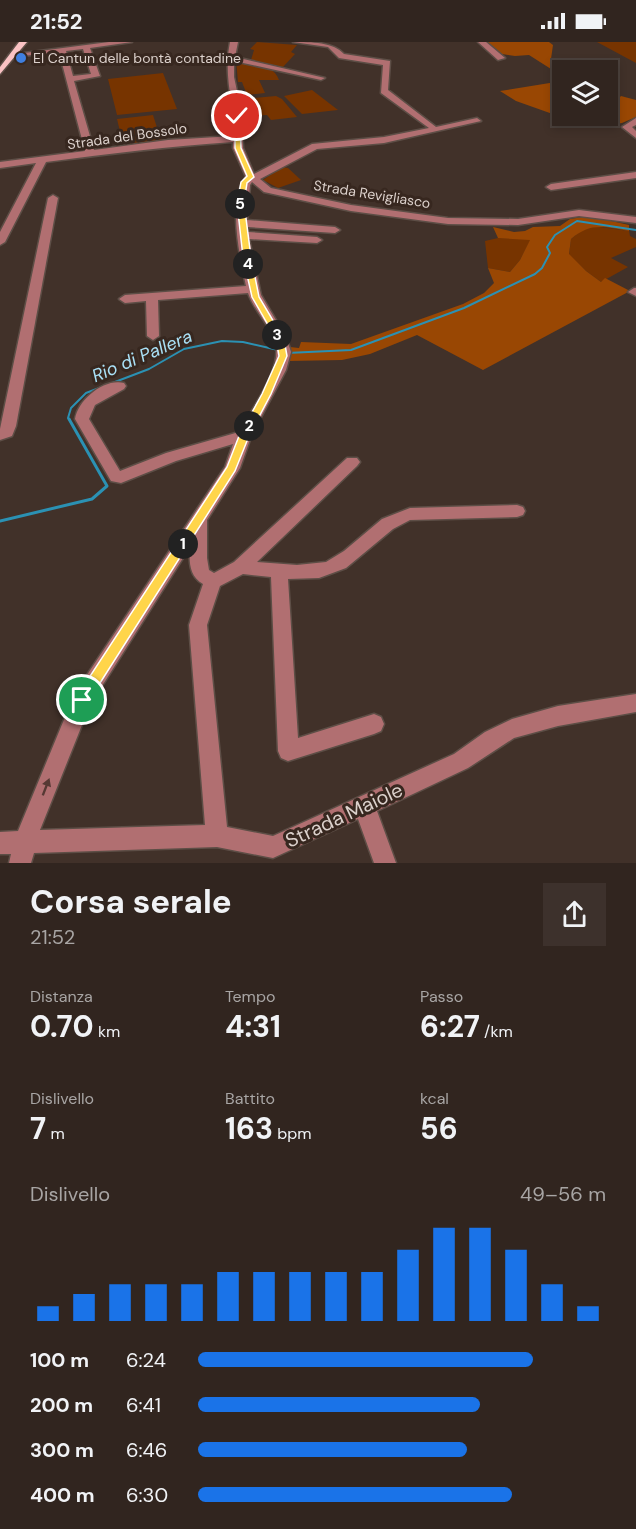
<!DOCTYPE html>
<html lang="it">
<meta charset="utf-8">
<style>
body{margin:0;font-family:"DM Sans",sans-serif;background:#3d312c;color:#f1f3f6;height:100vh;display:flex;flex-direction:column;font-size:22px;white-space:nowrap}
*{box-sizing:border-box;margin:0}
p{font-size:20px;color:#a8a5a4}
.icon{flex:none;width:33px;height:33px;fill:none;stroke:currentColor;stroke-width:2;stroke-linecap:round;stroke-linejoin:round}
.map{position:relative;height:821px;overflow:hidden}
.details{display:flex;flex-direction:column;background:#31251f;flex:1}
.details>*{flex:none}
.fabs{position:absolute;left:552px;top:18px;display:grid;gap:12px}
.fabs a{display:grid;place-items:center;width:66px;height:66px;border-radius:0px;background:#31251f;box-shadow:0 3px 9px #0003,0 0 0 2px #4c423d;font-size:30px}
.pin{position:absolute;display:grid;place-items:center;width:51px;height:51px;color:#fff;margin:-26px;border:3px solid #fff;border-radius:50%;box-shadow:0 2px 6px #0007}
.km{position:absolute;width:30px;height:30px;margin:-15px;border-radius:50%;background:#222;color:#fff;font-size:16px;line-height:30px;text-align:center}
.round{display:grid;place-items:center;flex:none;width:63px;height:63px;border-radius:0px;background:#3d312c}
.summary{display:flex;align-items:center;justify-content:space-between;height:102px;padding:0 30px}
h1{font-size:33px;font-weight:700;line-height:45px}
.stats{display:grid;grid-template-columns:repeat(3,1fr);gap:9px;height:102px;padding:6px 30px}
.stats div{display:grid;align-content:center}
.stats b{font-size:30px;font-weight:700}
.stats small{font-size:16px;font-weight:400}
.stats p{font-size:16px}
.chart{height:168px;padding:12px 30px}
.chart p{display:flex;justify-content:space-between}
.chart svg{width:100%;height:108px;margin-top:6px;stroke:#1a73e8;stroke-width:6}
ul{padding:0 30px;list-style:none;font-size:20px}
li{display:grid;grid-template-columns:96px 72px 1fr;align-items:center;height:45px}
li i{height:15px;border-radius:8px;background:#1a73e8}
.status{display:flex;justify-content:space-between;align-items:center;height:42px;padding:0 30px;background:#31251f;direction:ltr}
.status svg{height:16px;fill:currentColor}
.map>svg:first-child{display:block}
.green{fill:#773400}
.forest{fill:#994703}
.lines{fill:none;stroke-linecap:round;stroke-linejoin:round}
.stream-far1{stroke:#2b91b3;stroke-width:2}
.stream{stroke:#2b91b3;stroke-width:3}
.minor-casing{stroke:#5d4e46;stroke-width:3}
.major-casing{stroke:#5d4e46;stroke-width:3}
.minor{fill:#b16f71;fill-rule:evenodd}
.major{fill:#fac2c3;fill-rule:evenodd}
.oneway{fill:#563934}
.route{fill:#ffd54a;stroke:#fff;stroke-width:1.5}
.shop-dot{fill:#3f7fe0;stroke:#37271f;stroke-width:2}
.labels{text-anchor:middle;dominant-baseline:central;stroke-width:6;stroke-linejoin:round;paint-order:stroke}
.far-poi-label{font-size:14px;fill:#dcd1cc;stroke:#37271f;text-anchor:start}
.far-street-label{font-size:14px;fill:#dcd1cc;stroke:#37271f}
.water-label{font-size:18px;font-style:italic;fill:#aae1f7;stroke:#37271f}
.near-street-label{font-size:20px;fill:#dcd1cc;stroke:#37271f}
</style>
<div class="status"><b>21:52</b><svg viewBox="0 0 49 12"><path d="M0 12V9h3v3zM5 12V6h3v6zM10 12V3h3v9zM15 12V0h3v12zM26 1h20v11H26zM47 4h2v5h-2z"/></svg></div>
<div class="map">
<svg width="636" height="821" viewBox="0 0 636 821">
<rect width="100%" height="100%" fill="#413129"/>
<g class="green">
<path d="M 257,0 L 297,3 L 291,10 L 295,12 L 283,25 L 251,18 L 254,8 L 250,7 Z"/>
<path d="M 597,0 L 636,0 L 636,21 Z"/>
<path d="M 236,18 C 252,21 273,21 279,38 L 259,38 L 265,51 L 247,53 L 242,40 L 238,40 Z"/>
<path d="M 163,31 L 177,67 L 117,73 L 108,37 Z"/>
<path d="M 312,48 L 338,68 L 302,72 L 284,54 Z"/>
<path d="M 276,54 L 282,57 L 297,75 L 271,78 L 267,73 L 248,74 L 243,57 Z"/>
<path d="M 153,73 L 161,98 L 123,102 L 117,77 Z"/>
<path d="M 282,125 L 288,126 L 301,138 L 278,146 L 263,138 Z"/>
<path d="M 593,184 L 629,189 L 630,194 L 636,197 L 636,205 L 611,216 L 628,225 L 601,240 L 586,229 L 569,213 L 571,197 L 583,187 Z"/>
<path d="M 498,196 L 531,197 L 520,218 L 510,230 L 488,226 L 485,199 Z"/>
</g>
<g class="forest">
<path d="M 485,0 L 549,0 L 553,3 L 551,17 L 569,28 L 562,28 L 562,34 L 529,13 L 515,14 L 495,11 Z"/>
<path d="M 562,39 L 562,74 L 608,74 L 608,55 L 618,57 L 621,54 L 636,58 L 636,75 L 622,81 L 592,86 L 516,59 L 500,49 Z"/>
<path d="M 589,174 L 629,183 L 629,189 C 604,185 591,180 571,197 L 569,212 L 586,229 L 601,240 L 605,236 L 630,249 L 483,328 L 417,293 L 370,312 L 342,318 L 288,319 L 290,305 L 299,306 L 301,300 L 351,302 L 463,262 L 484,251 L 494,241 L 488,226 L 510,230 L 520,218 L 530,198 L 498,196 L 493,185 L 514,190 L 525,189 L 533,185 L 560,184 L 570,177 Z"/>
</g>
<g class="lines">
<g class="stream-far1">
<path d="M 287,311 L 351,308 L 464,266 L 535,232 L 542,226 L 550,211 L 547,205 L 555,193 L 577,179 L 636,188"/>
<path d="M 70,378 L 68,376 L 71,366 L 86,351 L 149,327 L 184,307 L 222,299 L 243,300 L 278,308"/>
</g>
<path class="stream" d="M 0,479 L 92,457 L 107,444 L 69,377"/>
<defs>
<g id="minor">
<path d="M 109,0 L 132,0 L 90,6 L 100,34 L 74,39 L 94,108 L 168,98 L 234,94 C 234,60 223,35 230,0 L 238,0 L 235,15 L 325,36 L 321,38 L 234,19 L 234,35 L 242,72 L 243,106 L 254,132 L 312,102 L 384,95 L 429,86 L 381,51 L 383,23 L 339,16 L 328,5 L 293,0 C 312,0 333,0 344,12 L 390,19 L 388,48 L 436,85 L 477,76 L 481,79 L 384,101 L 317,107 L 260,137 L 271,146 L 351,163 L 448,176 L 518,177 L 579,168 L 636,175 L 636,181 L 579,174 L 518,183 L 448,182 L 351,169 L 264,150 L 252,140 L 250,143 L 247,178 L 335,185 L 340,188 L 335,191 L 248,185 L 248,190 L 317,195 L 322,198 L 317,201 L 249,197 L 261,253 L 286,295 L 291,310 L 286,328 L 252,392 L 240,426 L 207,478 L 207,516 L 209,528 L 214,531 L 234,520 L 347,416 L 357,416 L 360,420 L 357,424 L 257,520 L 297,523 L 326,520 L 344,509 L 382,477 L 410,466 L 517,463 L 523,465 L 525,469 L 523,473 L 517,475 L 410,478 L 393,487 L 346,526 L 319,536 L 288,537 L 298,696 L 374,672 L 381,675 L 384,682 L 381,689 L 374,692 L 288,719 L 281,716 L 278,709 L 271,535 L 243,532 L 220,544 L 207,583 L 227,785 L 273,794 L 454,712 L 485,690 L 512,677 L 558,664 L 636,652 L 636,670 L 558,684 L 514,696 L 468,726 L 377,769 L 396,821 L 374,821 L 358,777 L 273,816 L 217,805 L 34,811 L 31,821 L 9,821 L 11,812 L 0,812 L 0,790 L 18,789 L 75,651 L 225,425 L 233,402 L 176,419 L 121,441 L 111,439 L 75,377 C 78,358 104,336 124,341 L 126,344 L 124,347 L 95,363 L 89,377 L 120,429 L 166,411 L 239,390 C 252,366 286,324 274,296 C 267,280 254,268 248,251 L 158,258 L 159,294 L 153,298 L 147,294 L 146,259 L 125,261 L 119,257 L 125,253 L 246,244 C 240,216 227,159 246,135 L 233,106 L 233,100 C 170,104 108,112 46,120 L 5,200 L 0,203 L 0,190 L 36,121 L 0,126 L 0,120 L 85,109 L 59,10 L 13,15 L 9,13 ZM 83,7 L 91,32 L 73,34 L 66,9 ZM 190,505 C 189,520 189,534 203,542 L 189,583 L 205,783 L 40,788 L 90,663 Z"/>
<path d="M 478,0 L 486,0 L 505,16 L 498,18 Z"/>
<path d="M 636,76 L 636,83 L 632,85 L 636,89 L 636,96 L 622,85 Z"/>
<path d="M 636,130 L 636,136 L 551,148 L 546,145 L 551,142 Z"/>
<path d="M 53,153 L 58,156 L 16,384 L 12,394 L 0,398 L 0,387 L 48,156 Z"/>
<path d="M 634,246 L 636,246 L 636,254 L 628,250 Z"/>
</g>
<path id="major" d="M 19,0 L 27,0 L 0,32 L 0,25 Z"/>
</defs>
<use href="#minor" class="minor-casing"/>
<use href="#major" class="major-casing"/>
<use href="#minor" class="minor"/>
<use href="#major" class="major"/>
</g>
<defs><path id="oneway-solid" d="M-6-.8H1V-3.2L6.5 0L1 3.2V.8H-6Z" transform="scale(1.5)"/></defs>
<use class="oneway" href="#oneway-solid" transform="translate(46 745) rotate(-69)"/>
<path class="route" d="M 237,72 L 240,74 L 241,106 L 254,135 L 247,141 L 244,161 L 251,215 L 259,255 L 284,297 L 287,314 L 271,352 L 249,394 L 235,429 L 86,663 L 82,664 L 77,663 L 75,658 L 77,654 L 227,425 L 239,394 L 262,352 L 279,314 L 276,297 L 252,255 L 243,215 L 237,161 L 241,140 L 247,134 L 235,106 L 235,74 Z"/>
<circle class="shop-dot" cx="21" cy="16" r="6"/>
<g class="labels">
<g class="far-poi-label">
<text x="33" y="16">El Cantun delle bontà contadine</text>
</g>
<g class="far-street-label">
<text transform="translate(127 94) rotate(-8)">Strada del Bossolo</text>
<text transform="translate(372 152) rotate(9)">Strada Revigliasco</text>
</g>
<g class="water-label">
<text transform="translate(142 314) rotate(-23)">Rio di Pallera</text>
</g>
<g class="near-street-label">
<text transform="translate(344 773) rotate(-25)">Strada Maiole</text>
</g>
</g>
</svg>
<div class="fabs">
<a><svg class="icon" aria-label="layers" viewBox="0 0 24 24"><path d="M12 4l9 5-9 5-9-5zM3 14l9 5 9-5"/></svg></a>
</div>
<div class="pin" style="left:82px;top:658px;background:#1e9e55"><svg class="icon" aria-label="arrive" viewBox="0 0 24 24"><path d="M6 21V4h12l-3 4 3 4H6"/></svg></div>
<div class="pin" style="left:237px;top:74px;background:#d93025"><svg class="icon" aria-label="check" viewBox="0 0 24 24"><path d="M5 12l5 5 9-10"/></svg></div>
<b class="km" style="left:183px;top:502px">1</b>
<b class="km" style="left:249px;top:384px">2</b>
<b class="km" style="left:277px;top:293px">3</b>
<b class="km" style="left:248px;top:222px">4</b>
<b class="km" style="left:240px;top:162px">5</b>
</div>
<section class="details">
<div class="summary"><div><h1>Corsa serale</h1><p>21:52</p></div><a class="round"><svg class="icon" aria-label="share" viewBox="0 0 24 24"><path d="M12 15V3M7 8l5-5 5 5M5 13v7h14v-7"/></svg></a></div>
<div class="stats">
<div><p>Distanza</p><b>0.70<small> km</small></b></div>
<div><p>Tempo</p><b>4:31</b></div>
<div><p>Passo</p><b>6:27<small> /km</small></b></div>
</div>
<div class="stats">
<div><p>Dislivello</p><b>7<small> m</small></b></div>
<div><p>Battito</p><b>163<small> bpm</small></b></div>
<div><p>kcal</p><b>56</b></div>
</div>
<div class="chart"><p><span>Dislivello</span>49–56 m</p>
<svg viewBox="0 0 160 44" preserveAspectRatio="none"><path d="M5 44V38M15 44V33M25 44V29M35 44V29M45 44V29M55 44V24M65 44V24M75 44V24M85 44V24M95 44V24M105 44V15M115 44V6M125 44V6M135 44V15M145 44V29M155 44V38"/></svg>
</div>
<ul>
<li><b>100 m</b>6:24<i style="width:82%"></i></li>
<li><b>200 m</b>6:41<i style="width:69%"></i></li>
<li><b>300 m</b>6:46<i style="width:66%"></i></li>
<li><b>400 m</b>6:30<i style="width:77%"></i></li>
</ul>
</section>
